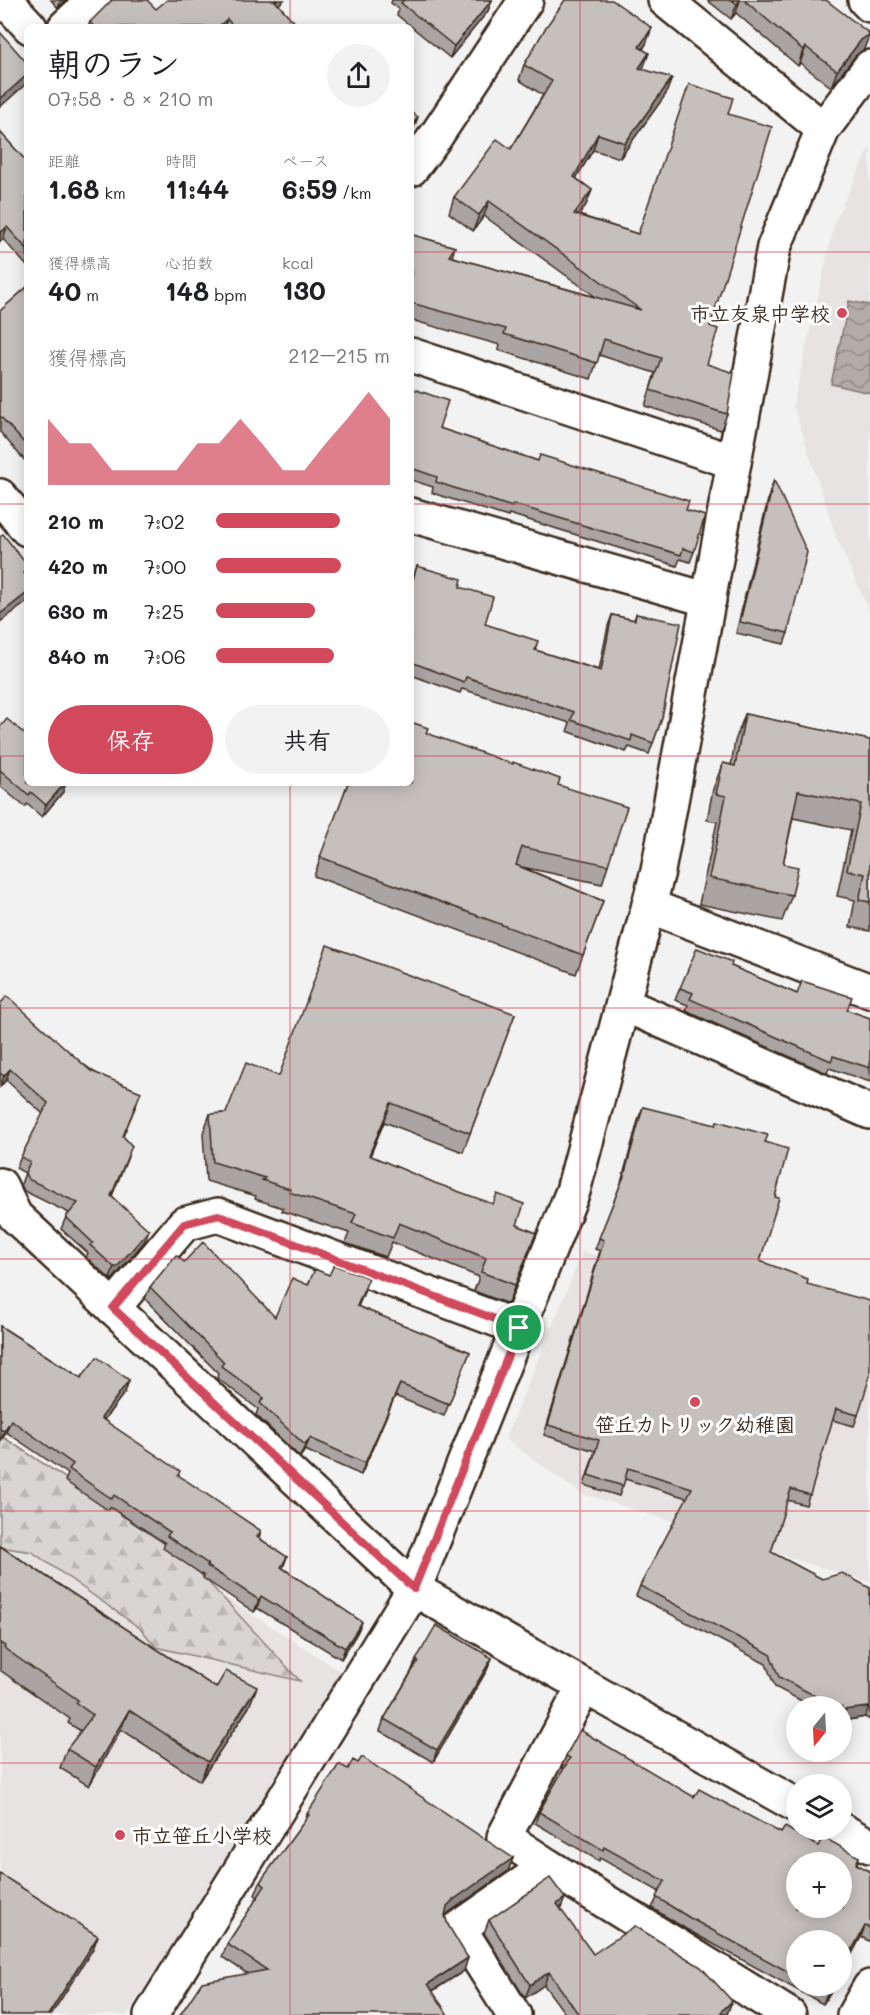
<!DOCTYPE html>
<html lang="ja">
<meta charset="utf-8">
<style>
body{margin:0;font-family:Mali,"Klee One",sans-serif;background:#f2f2f2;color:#202124;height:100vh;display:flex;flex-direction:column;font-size:22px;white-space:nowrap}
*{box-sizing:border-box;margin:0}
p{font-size:20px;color:#757577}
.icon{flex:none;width:33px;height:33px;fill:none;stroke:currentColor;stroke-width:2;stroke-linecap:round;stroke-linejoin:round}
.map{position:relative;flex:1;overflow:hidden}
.panel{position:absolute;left:24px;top:24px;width:390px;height:762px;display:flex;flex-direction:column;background:#fff;border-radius:9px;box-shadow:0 3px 15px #0003}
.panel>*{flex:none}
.needle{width:39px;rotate:198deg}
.buttons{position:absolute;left:786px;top:1696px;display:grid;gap:12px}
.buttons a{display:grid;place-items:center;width:66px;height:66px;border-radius:50%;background:#fff;box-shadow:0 3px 15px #0003;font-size:30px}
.pin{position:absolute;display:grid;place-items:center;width:51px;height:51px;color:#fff;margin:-26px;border:3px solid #fff;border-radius:50%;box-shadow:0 2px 6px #0007}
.round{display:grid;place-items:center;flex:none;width:63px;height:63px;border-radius:32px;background:#f2f2f2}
.head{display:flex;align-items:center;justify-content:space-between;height:102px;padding:0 24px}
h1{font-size:33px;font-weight:700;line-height:45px}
.metrics{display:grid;grid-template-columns:repeat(3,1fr);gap:9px;height:102px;padding:6px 24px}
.metrics div{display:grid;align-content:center}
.metrics b{font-size:26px;font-weight:700}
.metrics small{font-size:16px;font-weight:400}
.metrics p{font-size:16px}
.chart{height:168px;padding:12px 24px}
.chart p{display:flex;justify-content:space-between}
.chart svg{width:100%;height:108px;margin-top:6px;fill:#d1495b;opacity:.7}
.primary-button{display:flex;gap:12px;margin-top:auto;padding:12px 24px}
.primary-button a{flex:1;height:69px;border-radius:36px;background:#d1495b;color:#fff;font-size:24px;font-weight:700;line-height:69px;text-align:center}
.primary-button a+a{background:#f2f2f2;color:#202124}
ul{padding:0 24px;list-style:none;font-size:20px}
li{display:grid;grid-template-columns:96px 72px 1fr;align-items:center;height:45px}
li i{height:15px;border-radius:8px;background:#d1495b}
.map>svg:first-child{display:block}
.built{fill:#e6e3e2}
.forest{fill:url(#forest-firs);stroke:#8a8078;stroke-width:1.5}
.water{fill:url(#water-waves);stroke:#827770;stroke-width:1.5}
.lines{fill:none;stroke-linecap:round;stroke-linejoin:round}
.minor-casing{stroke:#3b2a1e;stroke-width:38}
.tertiary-casing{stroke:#3b2a1e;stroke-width:38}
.minor{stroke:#fff;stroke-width:33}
.tertiary{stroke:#fff;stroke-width:33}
.wall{fill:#aaa5a3;stroke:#3b2a1e;stroke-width:1.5}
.shaded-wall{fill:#8b8684;stroke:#3b2a1e;stroke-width:1.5}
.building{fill:#c6c0bd;stroke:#3b2a1e;stroke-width:1.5;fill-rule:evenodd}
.route-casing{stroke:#fff;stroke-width:12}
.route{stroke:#d1495b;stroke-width:8}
.grid{fill:none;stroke:#d1495b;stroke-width:1.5;stroke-opacity:0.55}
.poi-dot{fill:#d1495b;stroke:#fff;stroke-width:2}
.labels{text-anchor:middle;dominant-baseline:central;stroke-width:6;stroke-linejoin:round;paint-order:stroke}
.poi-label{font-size:20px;font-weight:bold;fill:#3b2a1e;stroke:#fff;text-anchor:end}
</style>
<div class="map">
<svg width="870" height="2015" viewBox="0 0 870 2015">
<defs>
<pattern id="forest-firs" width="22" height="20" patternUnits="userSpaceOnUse" patternTransform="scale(1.5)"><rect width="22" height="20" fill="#d8d5d2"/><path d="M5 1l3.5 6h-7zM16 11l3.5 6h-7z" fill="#bab7b4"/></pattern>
<pattern id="water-waves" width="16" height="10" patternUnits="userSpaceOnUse" patternTransform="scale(1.5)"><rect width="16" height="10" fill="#b2aba7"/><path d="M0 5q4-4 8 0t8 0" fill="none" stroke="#928b87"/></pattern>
</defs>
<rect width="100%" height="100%" fill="#f3f2f2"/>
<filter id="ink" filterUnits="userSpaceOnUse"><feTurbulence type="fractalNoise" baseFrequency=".0167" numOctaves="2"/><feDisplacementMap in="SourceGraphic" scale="12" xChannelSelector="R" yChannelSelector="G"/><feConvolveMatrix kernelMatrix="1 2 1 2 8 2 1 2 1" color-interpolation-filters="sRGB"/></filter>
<g filter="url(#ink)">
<g class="built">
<path d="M 870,147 L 870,613 L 837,539 L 793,405 L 835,221 Z"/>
<path d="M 583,1251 L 793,1328 L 870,1366 L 870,1582 L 580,1493 L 505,1439 Z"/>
<path d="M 0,1451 L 343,1673 L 127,2015 L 0,2015 Z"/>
</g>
<path class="forest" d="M 0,1435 L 185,1557 L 300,1681 L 156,1647 L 141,1629 L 32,1552 L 0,1547 Z"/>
<path class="water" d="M 849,301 L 870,305 L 870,393 L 831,384 Z"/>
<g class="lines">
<defs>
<g id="minor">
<path d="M 5,0 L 30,27"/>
<path d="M 665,0 L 823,129"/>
<path d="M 865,0 L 870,5"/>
<path d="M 65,27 L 94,0"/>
<path d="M 411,169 L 436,136 L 526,0"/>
<path d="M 411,355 L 734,462"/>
<path d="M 0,496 L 27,529"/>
<path d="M 411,515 L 709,600"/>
<path d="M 649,906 L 870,991"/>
<path d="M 623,1004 L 870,1112"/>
<path d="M 113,1308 L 184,1224 L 218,1215 L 519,1328"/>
<path d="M 584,1686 L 796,1805"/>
<path d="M 841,1830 L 870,1846"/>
<path d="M 548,1866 L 789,2015"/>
<path d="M 514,2015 L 459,1928 L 548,1866 L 504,1837 L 584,1686 L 414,1589 L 573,1191 L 658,871 L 774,247 L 823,129 L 870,67"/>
<path d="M 854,2015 L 870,1987"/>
</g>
<path id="tertiary" d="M 0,1185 L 15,1216 L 414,1589 L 151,2015"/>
</defs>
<use href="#minor" class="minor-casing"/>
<use href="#tertiary" class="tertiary-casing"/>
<use href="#minor" class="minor"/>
<use href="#tertiary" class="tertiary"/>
</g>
<g class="wall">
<path d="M 51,0 L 66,0 L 58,8 Z"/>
<path d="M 392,0 L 492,0 L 488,11 L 450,58 L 397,15 L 399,9 L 391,3 Z"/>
<path d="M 707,0 L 826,0 L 864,49 L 855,56 L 831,87 L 800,63 L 798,66 L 736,13 L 731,19 Z"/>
<path d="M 279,5 L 298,27 L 88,27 L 90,22 L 156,9 Z"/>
<path d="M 646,44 L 643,49 L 643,69 L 666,94 L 620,158 L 593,150 L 576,178 L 592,190 L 586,205 L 579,215 L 638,234 L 728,114 L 707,364 L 727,414 L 721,430 L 645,406 L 655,373 L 599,355 L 591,379 L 498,350 L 500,345 L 411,320 L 411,240 L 413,235 L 455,247 L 452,257 L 596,297 L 484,216 L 473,231 L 449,213 L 454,197 L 511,149 L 543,95 L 519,80 L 524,65 Z"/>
<path d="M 0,132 L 27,162 L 27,266 L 3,239 L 0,242 Z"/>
<path d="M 27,287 L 27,463 L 0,432 L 0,311 Z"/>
<path d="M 411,388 L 439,428 L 686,510 L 694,552 L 690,562 L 680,559 L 677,566 L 509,514 L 508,517 L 432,493 L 433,487 L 411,480 Z"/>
<path d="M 774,480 L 788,633 L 784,644 L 736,633 L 770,491 Z"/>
<path d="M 417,566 L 460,587 L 485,624 L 535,650 L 599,670 L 608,626 L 612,615 L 634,620 L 636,614 L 662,718 L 649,754 L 629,747 L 626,752 L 567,731 L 570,723 L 462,689 L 460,693 L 411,675 L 411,583 Z"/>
<path d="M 745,714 L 870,740 L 870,931 L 850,927 L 855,900 L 837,896 L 851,830 L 793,818 L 783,864 L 792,895 L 782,921 L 699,904 L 717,822 L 707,820 L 713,789 L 723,763 L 731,765 L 735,741 Z"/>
<path d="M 0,724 L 63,792 L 42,817 L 27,804 L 25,807 L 0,786 Z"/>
<path d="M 426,733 L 558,785 L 608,865 L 602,884 L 522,867 L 603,901 L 576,974 L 314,876 L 348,783 Z"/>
<path d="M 731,966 L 797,994 L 870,1018 L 870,1082 L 829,1068 L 827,1073 L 686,1011 L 688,1005 L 675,1000 L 680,988 Z"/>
<path d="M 0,1004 L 137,1103 L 123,1136 L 128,1157 L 112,1196 L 144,1242 L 113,1279 L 110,1279 L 86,1257 L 88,1253 L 61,1229 L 66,1217 L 69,1213 L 24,1191 L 21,1184 L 25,1173 L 16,1168 L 21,1157 L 43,1114 L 6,1080 L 0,1087 Z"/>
<path d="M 515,1014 L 463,1152 L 384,1122 L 370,1156 L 517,1225 L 536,1233 L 508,1304 L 474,1291 L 479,1277 L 392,1242 L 386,1257 L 345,1243 L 349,1233 L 282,1211 L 283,1208 L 255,1199 L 256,1196 L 206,1181 L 203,1133 L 210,1114 L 226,1113 L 279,1076 Z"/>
<path d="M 643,1107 L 765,1142 L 775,1197 L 760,1261 L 807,1284 L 858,1415 L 854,1426 L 832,1420 L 806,1505 L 787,1500 L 771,1552 L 822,1579 L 870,1588 L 870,1720 L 865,1717 L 842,1721 L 842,1707 L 813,1707 L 775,1687 L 766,1664 L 636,1596 L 640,1586 L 687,1498 L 625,1479 L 619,1496 L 584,1485 L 595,1451 L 544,1435 L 600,1251 L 595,1249 L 621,1183 L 639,1117 Z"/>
<path d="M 184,1262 L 275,1317 L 308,1285 L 365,1290 L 358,1307 L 470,1352 L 444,1416 L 395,1396 L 361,1475 L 305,1450 L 300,1457 L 256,1415 L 258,1409 L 217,1378 L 218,1373 L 145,1299 L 150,1287 Z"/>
<path d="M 0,1326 L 81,1378 L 129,1380 L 125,1392 L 104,1420 L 179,1476 L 261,1531 L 259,1538 L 287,1557 L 283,1568 L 362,1622 L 357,1633 L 341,1659 L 257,1608 L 254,1612 L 203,1578 L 204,1576 L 163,1548 L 165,1543 L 110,1507 L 108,1510 L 65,1481 L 68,1474 L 6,1432 L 0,1442 Z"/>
<path d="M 0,1546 L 216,1688 L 249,1707 L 200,1781 L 121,1729 L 89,1786 L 60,1768 L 67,1749 L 81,1731 L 68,1723 L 70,1719 L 0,1670 Z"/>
<path d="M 492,1658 L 487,1670 L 433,1762 L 380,1731 L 384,1719 L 411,1672 L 416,1660 Z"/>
<path d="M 566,1756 L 694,1797 L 781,1833 L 818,1846 L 859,1857 L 857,1864 L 870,1872 L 870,1939 L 869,1941 L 861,1937 L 842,1972 L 842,1941 L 796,1941 L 796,1986 L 834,1986 L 823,2004 L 686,1929 L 652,1908 L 660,1892 L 600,1858 L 599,1861 L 535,1823 L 539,1812 L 564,1768 L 562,1767 Z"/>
<path d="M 348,1769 L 513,1858 L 508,1871 L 448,1913 L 445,1916 L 464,1971 L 433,1991 L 248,1974 L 222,1957 L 227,1944 L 258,1897 L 255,1895 L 260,1882 L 304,1822 L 307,1814 Z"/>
<path d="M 560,1910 L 593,1954 L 732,2001 L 727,2014 L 566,2015 L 544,1985 L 525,1998 L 484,1933 L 489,1920 Z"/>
</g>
<g class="shaded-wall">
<path d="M 61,0 L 66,0 L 58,8 Z"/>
<path d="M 276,0 L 284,0 L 271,12 Z"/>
<path d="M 492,0 L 488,11 L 450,58 L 454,46 Z"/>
<path d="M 740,0 L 736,13 L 731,19 L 737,4 Z"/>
<path d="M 227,19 L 224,27 L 218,27 Z"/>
<path d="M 652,28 L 646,44 L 633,62 L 639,47 Z"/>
<path d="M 870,34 L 864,49 L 855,56 L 831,87 L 837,71 L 861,40 Z"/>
<path d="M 806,47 L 800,63 L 798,66 L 803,50 Z"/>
<path d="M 649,53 L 643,69 L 633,84 L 639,68 Z"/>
<path d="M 27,75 L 27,83 L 0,107 L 0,99 Z"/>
<path d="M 672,78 L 666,94 L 620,158 L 625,143 Z"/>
<path d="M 418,117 L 414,128 L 411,132 L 411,127 Z"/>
<path d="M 598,134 L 593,150 L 568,192 L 574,177 Z"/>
<path d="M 592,190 L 586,205 L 569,229 L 574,214 Z"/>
<path d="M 489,201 L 484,216 L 473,231 L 479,215 Z"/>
<path d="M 7,227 L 3,239 L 0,242 L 0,233 Z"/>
<path d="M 27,593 L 27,602 L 0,622 L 0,614 Z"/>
<path d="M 65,783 L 66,783 L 63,792 L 42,817 L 46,805 Z"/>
<path d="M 10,1069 L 6,1080 L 0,1087 L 4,1076 Z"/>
<path d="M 391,1103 L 384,1122 L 362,1175 L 369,1155 Z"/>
<path d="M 149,1230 L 144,1242 L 113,1279 L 110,1279 L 114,1267 Z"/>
<path d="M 536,1233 L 529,1252 L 508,1304 L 515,1285 Z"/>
<path d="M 129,1380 L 125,1392 L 97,1429 L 101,1418 Z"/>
<path d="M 400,1384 L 395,1396 L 361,1475 L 365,1463 Z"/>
<path d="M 11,1420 L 6,1432 L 0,1442 L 4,1431 Z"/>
<path d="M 310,1438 L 305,1450 L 300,1457 L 305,1445 Z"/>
<path d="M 261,1596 L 257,1608 L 254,1612 L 259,1600 Z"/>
<path d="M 362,1622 L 357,1633 L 341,1659 L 345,1648 Z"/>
<path d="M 492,1658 L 487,1670 L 433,1762 L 437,1750 Z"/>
<path d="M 257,1687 L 249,1707 L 200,1781 L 208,1762 Z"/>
<path d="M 869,1707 L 865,1717 L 842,1721 L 842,1714 L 843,1710 Z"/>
<path d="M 129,1710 L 121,1729 L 89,1786 L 96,1767 Z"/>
<path d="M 513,1858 L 508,1871 L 448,1913 L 442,1919 L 447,1906 L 453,1900 Z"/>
<path d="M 565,1898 L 560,1911 L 557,1904 Z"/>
<path d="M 865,1926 L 861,1937 L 842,1972 L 842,1968 Z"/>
<path d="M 98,1936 L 93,1949 L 51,2015 L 48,2015 Z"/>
<path d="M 468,1958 L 464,1971 L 424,1996 L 428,1984 Z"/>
<path d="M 549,1972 L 544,1985 L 525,1998 L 530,1985 Z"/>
<path d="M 831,1986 L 834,1986 L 823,2004 L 827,1993 Z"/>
<path d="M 732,2001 L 727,2014 L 720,2015 L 721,2012 Z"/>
</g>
<g class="building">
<path d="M 112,0 L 147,0 L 156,9 L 167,0 L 276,0 L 275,1 L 299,27 L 234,27 L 227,19 L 218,27 L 94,27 L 90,22 Z"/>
<path d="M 404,0 L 492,0 L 454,46 L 401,3 Z"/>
<path d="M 565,0 L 612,0 L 652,28 L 639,47 L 649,53 L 639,68 L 672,78 L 625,143 L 598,134 L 574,177 L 592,190 L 574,214 L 638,234 L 689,84 L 733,98 L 728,114 L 772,127 L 710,326 L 718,329 L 707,364 L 734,373 L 727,414 L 650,390 L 661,358 L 604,339 L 597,363 L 504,334 L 506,329 L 411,303 L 411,243 L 413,235 L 455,247 L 449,256 L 641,310 L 489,201 L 479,215 L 454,197 L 497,139 L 511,149 L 552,81 L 524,65 L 546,27 Z"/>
<path d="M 732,0 L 740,0 L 737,4 Z"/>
<path d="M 744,0 L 826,0 L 870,34 L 861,40 L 837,71 L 806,47 L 803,50 Z"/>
<path d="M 0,32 L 27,63 L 27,75 L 0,99 Z"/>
<path d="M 411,112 L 418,117 L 411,127 Z"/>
<path d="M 0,132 L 27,162 L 27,249 L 7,227 L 0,233 Z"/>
<path d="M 27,287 L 27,446 L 0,416 L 0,311 Z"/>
<path d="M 411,388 L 448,401 L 439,428 L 538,461 L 540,455 L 689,501 L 686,510 L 705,516 L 694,552 L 683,548 L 681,555 L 513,504 L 512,507 L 436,482 L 437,477 L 411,468 Z"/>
<path d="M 774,480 L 807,552 L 788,633 L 740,622 Z"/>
<path d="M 3,534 L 27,565 L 27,570 L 24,573 L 27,577 L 27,593 L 0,614 L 0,537 Z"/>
<path d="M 417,566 L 462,579 L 460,587 L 493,597 L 485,624 L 538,641 L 535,650 L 601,671 L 612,615 L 635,620 L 636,614 L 681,623 L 662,718 L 653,743 L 632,735 L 631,741 L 571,720 L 574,712 L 466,677 L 464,682 L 411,662 L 411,586 Z"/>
<path d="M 745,714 L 870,740 L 870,902 L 859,900 L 865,874 L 847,870 L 861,804 L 798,791 L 783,864 L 798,867 L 792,895 L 709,878 L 726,796 L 716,794 L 723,763 L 735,766 Z"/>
<path d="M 7,719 L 27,736 L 27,783 L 65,783 L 46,805 L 31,792 L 29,795 L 0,770 L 0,724 L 2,725 Z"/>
<path d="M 411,722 L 428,728 L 426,733 L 513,764 L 513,762 L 560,779 L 558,785 L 627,807 L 608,865 L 522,847 L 516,865 L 603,901 L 583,955 L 320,857 L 348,783 L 411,783 Z"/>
<path d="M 327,945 L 515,1014 L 470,1133 L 391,1103 L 369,1155 L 435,1183 L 493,1204 L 497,1194 L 524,1204 L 517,1225 L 536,1233 L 515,1285 L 481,1272 L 486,1258 L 399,1223 L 393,1238 L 352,1223 L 356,1214 L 289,1192 L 290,1189 L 262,1180 L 265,1178 L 213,1162 L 210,1114 L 226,1113 L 246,1063 L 279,1076 Z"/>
<path d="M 697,948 L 732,962 L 731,966 L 797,994 L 802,981 L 852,997 L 847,1010 L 870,1018 L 870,1068 L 833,1056 L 831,1061 L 690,999 L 693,993 L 680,988 Z"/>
<path d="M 7,996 L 91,1071 L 141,1092 L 123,1136 L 132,1146 L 111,1196 L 149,1230 L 117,1267 L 114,1267 L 90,1245 L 93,1243 L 66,1217 L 78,1203 L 28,1179 L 25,1173 L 30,1162 L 21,1157 L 48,1103 L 10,1069 L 4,1076 L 0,1073 L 0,1004 Z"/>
<path d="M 643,1107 L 716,1125 L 717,1121 L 768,1135 L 765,1142 L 788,1149 L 775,1197 L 779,1198 L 760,1261 L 808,1279 L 807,1284 L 870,1301 L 870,1376 L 858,1415 L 836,1409 L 810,1495 L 791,1489 L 771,1552 L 822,1579 L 842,1573 L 870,1588 L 870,1707 L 869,1707 L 843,1710 L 842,1710 L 842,1707 L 836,1707 L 779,1677 L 770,1654 L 640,1586 L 692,1488 L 628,1468 L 623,1486 L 588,1475 L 599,1440 L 548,1425 L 604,1240 L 599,1238 L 624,1176 Z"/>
<path d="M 203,1242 L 275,1317 L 292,1278 L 308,1285 L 315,1269 L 329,1275 L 334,1265 L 369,1278 L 357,1306 L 470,1352 L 449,1404 L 400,1384 L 365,1463 L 310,1438 L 305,1445 L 260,1403 L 264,1398 L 221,1366 L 224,1362 L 150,1287 L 176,1255 L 184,1262 Z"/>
<path d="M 0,1326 L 81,1378 L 97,1357 L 129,1380 L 101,1418 L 180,1471 L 178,1475 L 261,1531 L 257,1537 L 287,1557 L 281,1567 L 362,1622 L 345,1648 L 261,1596 L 259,1600 L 207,1566 L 208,1564 L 167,1536 L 170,1532 L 114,1495 L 112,1499 L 69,1469 L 73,1464 L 11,1420 L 4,1431 L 0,1429 Z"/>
<path d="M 0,1546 L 216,1688 L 226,1671 L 257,1687 L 208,1762 L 129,1710 L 96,1767 L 67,1749 L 93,1715 L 76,1703 L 78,1700 L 4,1648 L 5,1646 L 0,1643 Z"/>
<path d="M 436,1625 L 492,1658 L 437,1750 L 384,1719 L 418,1661 L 416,1660 Z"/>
<path d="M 580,1730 L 694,1797 L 699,1789 L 781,1833 L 785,1827 L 818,1846 L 823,1837 L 859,1857 L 856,1864 L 870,1872 L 870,1928 L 865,1926 L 842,1968 L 842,1941 L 796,1941 L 796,1976 L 690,1918 L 656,1897 L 665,1881 L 604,1847 L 603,1850 L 539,1812 L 570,1758 L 566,1756 ZM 796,1863 L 842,1863 L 842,1908 L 796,1908 Z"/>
<path d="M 362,1757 L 513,1858 L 453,1900 L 447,1906 L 445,1916 L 448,1925 L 468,1958 L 428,1984 L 448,2015 L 180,2015 L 202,1982 L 267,1970 L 227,1944 L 265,1886 L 260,1882 L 309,1815 L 307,1814 L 339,1764 L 348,1769 L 353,1760 L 358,1763 Z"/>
<path d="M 0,1874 L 98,1936 L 48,2015 L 0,2015 Z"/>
<path d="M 550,1878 L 565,1898 L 557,1904 L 593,1954 L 635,1926 L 701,1967 L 732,2001 L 721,2012 L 725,2015 L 579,2015 L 549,1972 L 530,1985 L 489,1920 Z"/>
<path d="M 814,1986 L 831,1986 L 827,1993 Z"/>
</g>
</g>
<g class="lines" filter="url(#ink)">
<defs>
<path id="route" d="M 218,1215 L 519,1328 L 414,1589 L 113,1308 L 184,1224 Z"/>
</defs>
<use href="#route" class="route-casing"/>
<use href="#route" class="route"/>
</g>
<path class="grid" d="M 290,0 L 290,27M 580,0 L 580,2015M 0,252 L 27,252M 411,252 L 870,252M 0,504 L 27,504M 411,504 L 870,504M 0,756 L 27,756M 411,756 L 870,756M 290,783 L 290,2015M 0,1008 L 870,1008M 0,1259 L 870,1259M 0,1511 L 870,1511M 0,1763 L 870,1763"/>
<g class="poi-dot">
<circle cx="842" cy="313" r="6"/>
<circle cx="695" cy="1402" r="6"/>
<circle cx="120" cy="1835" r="6"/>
</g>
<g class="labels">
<g class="poi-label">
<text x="830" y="313">市立友泉中学校</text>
<text x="695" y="1424" text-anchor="middle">笹丘カトリック幼稚園</text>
<text x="132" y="1835" text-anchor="start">市立笹丘小学校</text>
</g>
</g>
</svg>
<div class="buttons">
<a><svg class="needle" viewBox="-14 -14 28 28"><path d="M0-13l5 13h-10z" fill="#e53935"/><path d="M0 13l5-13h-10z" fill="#757577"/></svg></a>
<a><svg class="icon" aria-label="layers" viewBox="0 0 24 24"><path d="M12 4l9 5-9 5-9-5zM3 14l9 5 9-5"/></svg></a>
<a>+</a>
<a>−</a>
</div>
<div class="pin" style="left:519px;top:1328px;background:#1e9e55"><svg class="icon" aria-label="arrive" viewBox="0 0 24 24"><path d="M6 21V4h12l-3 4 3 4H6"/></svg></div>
<section class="panel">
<div class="head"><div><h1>朝のラン</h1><p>07:58 · 8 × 210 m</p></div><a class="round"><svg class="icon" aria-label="share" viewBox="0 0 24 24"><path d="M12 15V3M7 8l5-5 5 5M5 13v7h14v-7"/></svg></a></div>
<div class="metrics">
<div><p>距離</p><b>1.68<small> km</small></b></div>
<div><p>時間</p><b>11:44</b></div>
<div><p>ペース</p><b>6:59<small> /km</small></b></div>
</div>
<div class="metrics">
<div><p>獲得標高</p><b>40<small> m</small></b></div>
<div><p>心拍数</p><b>148<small> bpm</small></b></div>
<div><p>kcal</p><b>130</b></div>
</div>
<div class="chart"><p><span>獲得標高</span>212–215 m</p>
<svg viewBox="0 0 160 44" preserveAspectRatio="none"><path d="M0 44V17L10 27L20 27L30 38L40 38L50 38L60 38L70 27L80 27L90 17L100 27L110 38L120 38L130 27L140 17L150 6L160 17V44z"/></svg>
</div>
<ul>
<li><b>210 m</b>7:02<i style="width:71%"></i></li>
<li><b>420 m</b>7:00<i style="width:72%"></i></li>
<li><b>630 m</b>7:25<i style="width:57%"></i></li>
<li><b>840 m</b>7:06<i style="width:68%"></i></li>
</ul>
<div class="primary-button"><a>保存</a><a>共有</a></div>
</section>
</div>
